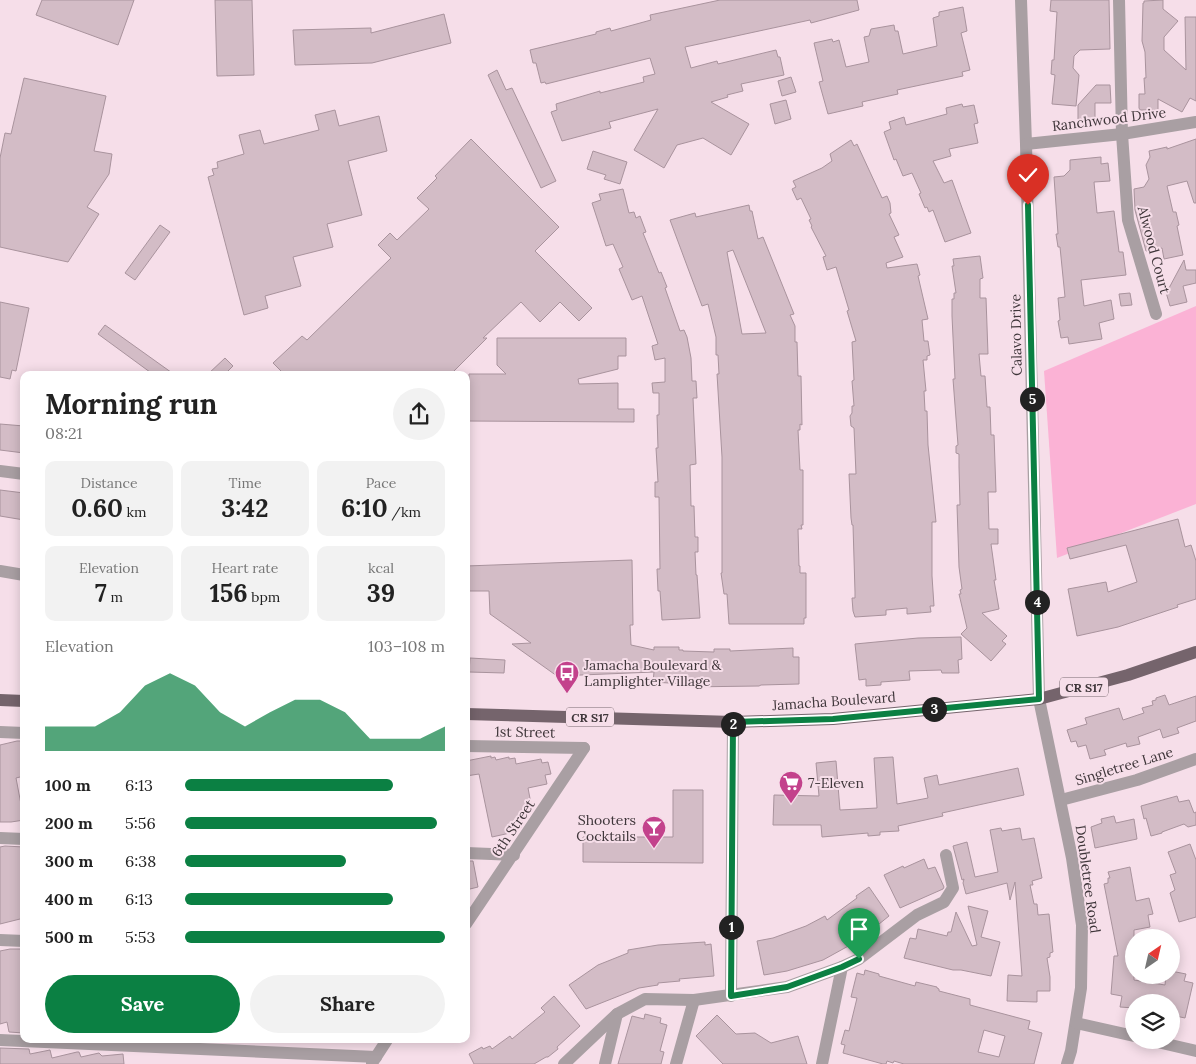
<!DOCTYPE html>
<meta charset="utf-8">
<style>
body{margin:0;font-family:Lora,serif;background:#f2f2f2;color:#222;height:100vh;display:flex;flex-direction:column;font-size:19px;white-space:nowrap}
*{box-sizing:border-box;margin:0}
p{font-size:16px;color:#767676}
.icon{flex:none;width:28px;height:28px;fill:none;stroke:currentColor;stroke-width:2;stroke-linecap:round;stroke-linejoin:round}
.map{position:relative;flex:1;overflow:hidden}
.panel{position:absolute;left:20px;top:371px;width:450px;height:672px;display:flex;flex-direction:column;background:#fff;border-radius:10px;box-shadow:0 2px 12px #0003}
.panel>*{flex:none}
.needle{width:32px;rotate:34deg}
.tools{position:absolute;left:1125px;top:929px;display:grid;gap:10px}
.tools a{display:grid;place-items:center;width:55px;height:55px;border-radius:50%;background:#fff;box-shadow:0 2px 12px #0003;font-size:25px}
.pin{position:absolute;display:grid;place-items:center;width:42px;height:42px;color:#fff;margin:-51px -21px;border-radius:50% 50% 50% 0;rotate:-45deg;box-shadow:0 0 5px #0007}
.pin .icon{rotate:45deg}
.km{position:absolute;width:25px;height:25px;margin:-12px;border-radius:50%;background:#222;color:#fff;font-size:14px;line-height:25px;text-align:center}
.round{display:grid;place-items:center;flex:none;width:52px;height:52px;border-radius:26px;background:#f2f2f2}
.head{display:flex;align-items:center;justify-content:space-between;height:85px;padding:0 25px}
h1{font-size:28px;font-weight:800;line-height:38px}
.figures{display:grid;grid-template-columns:repeat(3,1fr);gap:8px;height:85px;padding:5px 25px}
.figures div{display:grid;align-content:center;border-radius:10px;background:#f2f2f2;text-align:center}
.figures b{font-size:25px;font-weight:800}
.figures small{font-size:14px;font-weight:400}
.figures p{font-size:14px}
.chart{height:140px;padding:10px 25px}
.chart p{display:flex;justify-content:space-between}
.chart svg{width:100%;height:90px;margin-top:5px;fill:#0b8043;opacity:.7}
.cta{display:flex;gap:10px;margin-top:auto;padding:10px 25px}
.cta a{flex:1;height:58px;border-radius:30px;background:#0b8043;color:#fff;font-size:20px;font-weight:800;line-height:58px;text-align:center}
.cta a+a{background:#f2f2f2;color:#222}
ul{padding:0 25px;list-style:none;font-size:16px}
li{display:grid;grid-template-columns:80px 60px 1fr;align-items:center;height:38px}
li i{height:12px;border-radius:6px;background:#0b8043}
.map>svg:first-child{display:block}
.green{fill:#fbb2d5}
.building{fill:#d3bcc6;stroke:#a9939d;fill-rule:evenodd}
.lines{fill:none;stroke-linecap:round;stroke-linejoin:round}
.minor{stroke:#a99fa3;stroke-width:12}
.major{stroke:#75646c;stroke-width:12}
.route-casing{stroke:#fff;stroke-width:10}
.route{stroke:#0b8043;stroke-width:6}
.labels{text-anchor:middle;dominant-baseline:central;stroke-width:4;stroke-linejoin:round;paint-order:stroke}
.shield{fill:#f6dee9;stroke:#76686e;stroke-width:1}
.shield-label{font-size:12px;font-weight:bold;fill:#3f363a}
.street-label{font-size:14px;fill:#3f363a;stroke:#f6dee9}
.poi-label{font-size:14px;fill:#3f363a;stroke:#f6dee9;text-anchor:start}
</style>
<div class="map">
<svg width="1196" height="1064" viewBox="0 0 1196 1064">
<rect width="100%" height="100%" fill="#f6dee9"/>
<path class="green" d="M 1196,306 L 1196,504 L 1057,558 L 1044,371 Z"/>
<g class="building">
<path d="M 42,0 L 134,0 L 118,45 L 36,15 Z"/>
<path d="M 215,0 L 252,0 L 254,75 L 217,76 Z"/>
<path d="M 720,0 L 857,0 L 859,10 L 811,23 L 810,20 L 685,47 L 691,68 L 717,61 L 718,64 L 776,50 L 778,57 L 780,57 L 784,75 L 741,84 L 743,91 L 727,95 L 728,97 L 711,102 L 749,124 L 731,155 L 703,138 L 677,145 L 664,168 L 634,150 L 658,109 L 609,122 L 611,128 L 562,141 L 551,112 L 557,110 L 556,104 L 600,91 L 600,93 L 644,82 L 643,77 L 655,74 L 650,58 L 546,84 L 545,82 L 541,83 L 536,63 L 533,63 L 530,50 L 596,34 L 596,32 L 610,28 L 611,31 L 651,20 L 650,15 Z"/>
<path d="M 1051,0 L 1109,0 L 1110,49 L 1080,50 L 1074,56 L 1073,68 L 1079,75 L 1076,106 L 1052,104 L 1055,75 L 1051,74 L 1052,60 L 1054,60 L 1057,12 L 1050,11 Z"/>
<path d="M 1163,0 L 1163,9 L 1178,21 L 1164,37 L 1164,50 L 1186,70 L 1185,17 L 1196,17 L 1196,101 L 1190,98 L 1182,112 L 1158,99 L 1158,110 L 1140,110 L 1139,108 L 1139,94 L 1145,94 L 1144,78 L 1146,78 L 1145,52 L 1142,41 L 1143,3 L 1144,3 L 1144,1 Z"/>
<path d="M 963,7 L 967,31 L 961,33 L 970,70 L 962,72 L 963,76 L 897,90 L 898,94 L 862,102 L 863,106 L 828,114 L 819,82 L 823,81 L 814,43 L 832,39 L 833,42 L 839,40 L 846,67 L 869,62 L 864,37 L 869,36 L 871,29 L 894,25 L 895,31 L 898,31 L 903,54 L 937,46 L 933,18 L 939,16 L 939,12 Z"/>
<path d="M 444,14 L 451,43 L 372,63 L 295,65 L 293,30 L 371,28 L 371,33 Z"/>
<path d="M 497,70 L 506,90 L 512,88 L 556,181 L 541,188 L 488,75 Z"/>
<path d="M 791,77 L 796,92 L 782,96 L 778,81 Z"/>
<path d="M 24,78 L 106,96 L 94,151 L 112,154 L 109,174 L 87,207 L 99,214 L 68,262 L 0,247 L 0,158 L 5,133 L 11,134 Z"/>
<path d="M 1096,85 L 1110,85 L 1111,103 L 1095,103 L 1095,119 L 1078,119 L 1078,105 Z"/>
<path d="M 786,100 L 791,119 L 775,124 L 770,104 Z"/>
<path d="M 962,104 L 963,107 L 974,105 L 978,123 L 974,124 L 978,143 L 949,149 L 951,156 L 933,161 L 944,183 L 952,180 L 971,233 L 945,242 L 933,210 L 929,212 L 927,207 L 925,208 L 919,194 L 921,193 L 912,173 L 903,176 L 896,159 L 894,160 L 884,132 L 891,129 L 889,122 L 904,117 L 906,125 L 947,114 L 946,108 Z"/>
<path d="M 335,110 L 339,126 L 379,116 L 387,151 L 348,161 L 362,215 L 327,224 L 333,247 L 293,257 L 301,286 L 265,296 L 268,308 L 244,315 L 208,177 L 214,175 L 212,169 L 218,168 L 217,162 L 244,154 L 239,135 L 260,130 L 264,144 L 319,130 L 315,115 Z"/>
<path d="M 471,139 L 559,227 L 535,251 L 592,308 L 579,321 L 560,302 L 540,322 L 521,302 L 483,338 L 487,338 L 450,375 L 285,375 L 273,363 L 302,336 L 307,340 L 391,258 L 378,245 L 390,233 L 397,240 L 429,209 L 417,198 L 437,178 L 435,176 Z"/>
<path d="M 1196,139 L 1196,203 L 1194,203 L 1187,181 L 1167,186 L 1173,212 L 1176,212 L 1179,225 L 1177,226 L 1183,255 L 1164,259 L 1162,248 L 1146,251 L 1135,210 L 1134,189 L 1144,187 L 1149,179 L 1146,165 L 1150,157 L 1149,151 L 1167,147 L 1167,149 Z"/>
<path d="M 851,140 L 854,146 L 857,144 L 882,198 L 887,196 L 890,203 L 891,213 L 889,214 L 899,235 L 894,237 L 903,257 L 886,263 L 887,268 L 917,264 L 920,275 L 918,276 L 928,319 L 922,320 L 924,341 L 928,341 L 930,355 L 927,356 L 927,360 L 923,360 L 926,391 L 924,391 L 925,411 L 927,411 L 928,445 L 936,522 L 932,522 L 932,576 L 934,606 L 930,606 L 931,612 L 907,614 L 907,608 L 886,610 L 886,615 L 855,617 L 853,611 L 852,598 L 855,598 L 855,592 L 853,525 L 852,525 L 851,518 L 849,474 L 856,474 L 854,428 L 851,426 L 850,416 L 852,413 L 852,406 L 854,406 L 852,381 L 854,380 L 852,342 L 856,341 L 847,311 L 849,310 L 836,267 L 827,270 L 823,257 L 826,256 L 811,227 L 812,226 L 809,220 L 811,219 L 801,198 L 797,200 L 792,189 L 796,187 L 793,181 L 822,168 L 832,161 L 830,154 Z"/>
<path d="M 593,151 L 627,162 L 620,184 L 604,179 L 606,175 L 587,169 Z"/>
<path d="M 1101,157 L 1101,164 L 1108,163 L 1110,181 L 1094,182 L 1097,213 L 1114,211 L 1119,252 L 1123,252 L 1126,275 L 1081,280 L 1084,306 L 1111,300 L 1114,319 L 1099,323 L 1102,339 L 1069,344 L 1068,337 L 1061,338 L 1058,321 L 1060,320 L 1058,298 L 1065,297 L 1060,247 L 1058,247 L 1056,234 L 1058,234 L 1054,177 L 1064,176 L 1070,170 L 1070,160 Z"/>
<path d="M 623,189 L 629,213 L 634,212 L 636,218 L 640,216 L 646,232 L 643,233 L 659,273 L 661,272 L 667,287 L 665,288 L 680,331 L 684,330 L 687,337 L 691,358 L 692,381 L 696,381 L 697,398 L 693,398 L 696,464 L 690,465 L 691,506 L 694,506 L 695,537 L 698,537 L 698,552 L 695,552 L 696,575 L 697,575 L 700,618 L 662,620 L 660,591 L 658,591 L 657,569 L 660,569 L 659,497 L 655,497 L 655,482 L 658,482 L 656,448 L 658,448 L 657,415 L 659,415 L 659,393 L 653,393 L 652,383 L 665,382 L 665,358 L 655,360 L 652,346 L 658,344 L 642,296 L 632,300 L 619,269 L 623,267 L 613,244 L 606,246 L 592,203 L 601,200 L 599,194 Z"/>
<path d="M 749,205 L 750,211 L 752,211 L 758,239 L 763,237 L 794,314 L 790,315 L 795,326 L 795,342 L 797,342 L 798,376 L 801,376 L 802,425 L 800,424 L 800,430 L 798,430 L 800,470 L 803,470 L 803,525 L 801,525 L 802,529 L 798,529 L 799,566 L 800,566 L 800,573 L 806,573 L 806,618 L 804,618 L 804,624 L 729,624 L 727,594 L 724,594 L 721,573 L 722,573 L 722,457 L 717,374 L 719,374 L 718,355 L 716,355 L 716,337 L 708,304 L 702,306 L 670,220 L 695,213 L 696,217 ZM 733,250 L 766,333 L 742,334 L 727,252 Z"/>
<path d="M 160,225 L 170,232 L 135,280 L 125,273 Z"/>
<path d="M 980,256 L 983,278 L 980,279 L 980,298 L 986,298 L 988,354 L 979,354 L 981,376 L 985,376 L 987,407 L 990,407 L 991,435 L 994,435 L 996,492 L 988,492 L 989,529 L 998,529 L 998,544 L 991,544 L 996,580 L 994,580 L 999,609 L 982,613 L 1007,636 L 1002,641 L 1006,644 L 991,661 L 961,634 L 967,628 L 959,594 L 961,594 L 960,590 L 962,589 L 959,567 L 957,505 L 960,505 L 959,467 L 959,454 L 956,453 L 956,446 L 958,445 L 953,379 L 955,379 L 952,316 L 952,299 L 954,299 L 954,293 L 956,293 L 952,266 L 954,266 L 953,259 Z"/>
<path d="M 1184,260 L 1186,270 L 1196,270 L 1196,283 L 1183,286 L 1187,302 L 1170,306 L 1165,289 L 1169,288 Z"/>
<path d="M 1130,293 L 1132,305 L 1121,306 L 1119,294 Z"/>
<path d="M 0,302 L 29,308 L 16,371 L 12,370 L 10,379 L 0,377 Z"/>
<path d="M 105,325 L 175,375 L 154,375 L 98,334 Z"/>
<path d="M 497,338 L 626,338 L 626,356 L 618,356 L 618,369 L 578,379 L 579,384 L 618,383 L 618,409 L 634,409 L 634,422 L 466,421 L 466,408 L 469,408 L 469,374 L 506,374 L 497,365 Z"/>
<path d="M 225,358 L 233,366 L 224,375 L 207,375 Z"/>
<path d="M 0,424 L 24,426 L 24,453 L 0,450 Z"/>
<path d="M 0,490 L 24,493 L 24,520 L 0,516 Z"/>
<path d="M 1178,519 L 1185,547 L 1191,545 L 1196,561 L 1196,599 L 1177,605 L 1178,607 L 1118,627 L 1077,636 L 1068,589 L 1106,582 L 1108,592 L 1137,582 L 1126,545 L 1070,559 L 1067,548 Z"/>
<path d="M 632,560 L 633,625 L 630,625 L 631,645 L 654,650 L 654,647 L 679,647 L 679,650 L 683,650 L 683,651 L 714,652 L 714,649 L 730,649 L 730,651 L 793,648 L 793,657 L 799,657 L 799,684 L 761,685 L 759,686 L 685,687 L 685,684 L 653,682 L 654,672 L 557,676 L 512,644 L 531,643 L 490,614 L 489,591 L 466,591 L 466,566 Z"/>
<path d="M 961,637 L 962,659 L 958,660 L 959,673 L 942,673 L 941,670 L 909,671 L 910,680 L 881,682 L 881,685 L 866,686 L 866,679 L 859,680 L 855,644 L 918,638 Z"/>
<path d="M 470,658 L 505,660 L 504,673 L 469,672 Z"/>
<path d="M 1165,695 L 1169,705 L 1196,696 L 1196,721 L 1177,728 L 1179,733 L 1163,738 L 1160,729 L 1138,737 L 1140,744 L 1127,747 L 1126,743 L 1104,750 L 1106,755 L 1090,759 L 1086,745 L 1078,747 L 1076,741 L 1071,742 L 1067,730 L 1087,724 L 1085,718 L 1119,708 L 1123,720 L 1144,713 L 1142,708 L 1153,705 L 1152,701 L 1156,700 L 1156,698 Z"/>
<path d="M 17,741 L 23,741 L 24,747 L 24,776 L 16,778 L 24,820 L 11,822 L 0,822 L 0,745 Z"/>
<path d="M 491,756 L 491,758 L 495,757 L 496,760 L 509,757 L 509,759 L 515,758 L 516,764 L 541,759 L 542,763 L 548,762 L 551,774 L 545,775 L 547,784 L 528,788 L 532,809 L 525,810 L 526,819 L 520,823 L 521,828 L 509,830 L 510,833 L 492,837 L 479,774 L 466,776 L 466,761 Z"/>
<path d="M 893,757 L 897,804 L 928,798 L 924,778 L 937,775 L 939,785 L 1018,768 L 1024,795 L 942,813 L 943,816 L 898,826 L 899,831 L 880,832 L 880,835 L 868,836 L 868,833 L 822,837 L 821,825 L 773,825 L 774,795 L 819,796 L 816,763 L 836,761 L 840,810 L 877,808 L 874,758 Z"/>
<path d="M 673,790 L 703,790 L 703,863 L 583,862 L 583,837 L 673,837 Z"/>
<path d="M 1177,796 L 1179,802 L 1189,800 L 1194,813 L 1196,812 L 1196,825 L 1188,827 L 1184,824 L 1162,832 L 1162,833 L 1151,836 L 1146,818 L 1144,819 L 1141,806 Z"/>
<path d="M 1114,816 L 1116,823 L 1134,819 L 1137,839 L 1095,848 L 1091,827 L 1102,823 L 1101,819 Z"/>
<path d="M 1001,828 L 1002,831 L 1020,828 L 1022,840 L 1034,838 L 1042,878 L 1032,881 L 1033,885 L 1030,885 L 1034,904 L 1037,904 L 1038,915 L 1049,914 L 1053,952 L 1050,953 L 1050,957 L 1047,958 L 1050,977 L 1050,991 L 1037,991 L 1037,1002 L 1007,1001 L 1008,975 L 1022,976 L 1015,882 L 1010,900 L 1007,883 L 966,894 L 963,883 L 964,879 L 962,880 L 953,846 L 967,842 L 975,877 L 998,872 L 990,830 Z"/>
<path d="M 1190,844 L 1196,860 L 1196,917 L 1179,922 L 1170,893 L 1175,890 L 1170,875 L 1176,873 L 1168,852 Z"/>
<path d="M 5,846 L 24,847 L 24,918 L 0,924 L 0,847 Z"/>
<path d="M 924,859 L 928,869 L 935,867 L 944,887 L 943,889 L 900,908 L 884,875 L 903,866 L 904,868 Z"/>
<path d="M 466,861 L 473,861 L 478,887 L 466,890 Z"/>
<path d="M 1130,867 L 1136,901 L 1149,898 L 1153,914 L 1148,915 L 1150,927 L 1134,930 L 1134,980 L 1165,985 L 1166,975 L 1171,975 L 1171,971 L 1186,974 L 1184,981 L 1193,983 L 1185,1018 L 1171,1015 L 1171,1002 L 1134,1002 L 1134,1008 L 1120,1007 L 1122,996 L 1111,994 L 1114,956 L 1118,956 L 1104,884 L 1108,883 L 1108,878 L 1110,878 L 1108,872 Z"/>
<path d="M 869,887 L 889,916 L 853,945 L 852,944 L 823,960 L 787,971 L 764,975 L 757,941 L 773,938 L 806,926 L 825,916 L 827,920 L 857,898 L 856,896 Z"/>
<path d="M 968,906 L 988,911 L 981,937 L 1000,942 L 991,976 L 961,970 L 953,970 L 904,958 L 910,938 L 916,939 L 918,929 L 947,936 L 948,932 L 951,932 L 956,912 L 972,946 L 977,945 Z"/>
<path d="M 705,942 L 705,945 L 711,944 L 714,976 L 679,979 L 680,981 L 658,983 L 658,985 L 639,988 L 586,1009 L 569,985 L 598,965 L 628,953 L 628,950 L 658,945 Z"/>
<path d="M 10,949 L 24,949 L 24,1033 L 9,1032 L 7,1022 L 0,1024 L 0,951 Z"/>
<path d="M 865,970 L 879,974 L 879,976 L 915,986 L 916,982 L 937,987 L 937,988 L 939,989 L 939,991 L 970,999 L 970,1005 L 1030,1021 L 1028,1029 L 1042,1033 L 1034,1064 L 904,1064 L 894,1061 L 893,1063 L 887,1061 L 886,1064 L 883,1064 L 843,1053 L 845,1045 L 841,1044 L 845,1030 L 849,1031 L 857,998 L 851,997 L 857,973 L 864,975 ZM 984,1030 L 1005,1036 L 999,1057 L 978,1052 Z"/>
<path d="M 554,996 L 580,1026 L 557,1047 L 558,1049 L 548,1057 L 546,1057 L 534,1064 L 474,1064 L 469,1054 L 482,1047 L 483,1049 L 490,1046 L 492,1049 L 510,1036 L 512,1039 L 545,1012 L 541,1008 Z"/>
<path d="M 645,1014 L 661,1018 L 660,1023 L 667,1025 L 660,1051 L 664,1052 L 661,1064 L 618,1064 L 632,1016 L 644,1019 Z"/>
<path d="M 717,1015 L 736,1034 L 755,1033 L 771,1043 L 798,1036 L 807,1064 L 723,1064 L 696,1036 Z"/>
<path d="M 0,1048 L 29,1049 L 30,1054 L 50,1050 L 52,1058 L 77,1052 L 79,1052 L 81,1057 L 99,1053 L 102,1056 L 123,1054 L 124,1064 L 0,1064 Z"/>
</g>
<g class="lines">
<g class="minor">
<path d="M 1021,0 L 1026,144 L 1039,699 L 1072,858 L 1082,925 L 1081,988 L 1071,1051 L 1067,1064"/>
<path d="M 1119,0 L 1122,134 L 1128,220 L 1156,314"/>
<path d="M 1026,144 L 1122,134 L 1196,122"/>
<path d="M 0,471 L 24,474"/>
<path d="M 0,571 L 24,575"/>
<path d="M 0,732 L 24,733"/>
<path d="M 466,746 L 584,748"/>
<path d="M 1061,800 L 1137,780 L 1196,759"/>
<path d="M 0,838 L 24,839"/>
<path d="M 466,853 L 514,855"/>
<path d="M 466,924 L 584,748"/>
<path d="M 0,940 L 24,941"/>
<path d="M 731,996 L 733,722"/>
<path d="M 1076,1023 L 1134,1036"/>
<path d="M 0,1040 L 376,1057"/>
<path d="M 1149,1040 L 1196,1051"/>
<path d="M 372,1063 L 387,1040"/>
<path d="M 564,1064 L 617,1014 L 645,999 L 694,1000 L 787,987 L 842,967 L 859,959 L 917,915 L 944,902 L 953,888 L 946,855"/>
<path d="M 605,1064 L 617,1014"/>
<path d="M 676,1064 L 694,1000"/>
<path d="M 822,1064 L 842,967"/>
</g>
<g class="major">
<path d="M 0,700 L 24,701"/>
<path d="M 466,714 L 733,722 L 833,719 L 1039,699 L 1128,675 L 1196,652"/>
</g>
</g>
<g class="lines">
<defs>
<path id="route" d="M 859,959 L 842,967 L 787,987 L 731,996 L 733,722 L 833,719 L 1039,699 L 1028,205"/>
</defs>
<use href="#route" class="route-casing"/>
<use href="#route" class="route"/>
</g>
<defs>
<symbol id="bus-pin" viewBox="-11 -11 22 30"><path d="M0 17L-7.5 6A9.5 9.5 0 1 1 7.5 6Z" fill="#c3428c" stroke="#f6dee9"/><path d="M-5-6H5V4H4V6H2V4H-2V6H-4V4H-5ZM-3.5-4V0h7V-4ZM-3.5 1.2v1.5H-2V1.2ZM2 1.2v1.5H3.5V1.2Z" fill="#fff"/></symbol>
<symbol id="supermarket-pin" viewBox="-11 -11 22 30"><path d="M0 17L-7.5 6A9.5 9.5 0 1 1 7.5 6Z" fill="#c3428c" stroke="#f6dee9"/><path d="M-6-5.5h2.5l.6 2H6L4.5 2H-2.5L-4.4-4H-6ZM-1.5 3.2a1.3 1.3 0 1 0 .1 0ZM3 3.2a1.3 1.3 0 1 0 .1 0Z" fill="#fff"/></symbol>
<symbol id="bar-pin" viewBox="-11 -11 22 30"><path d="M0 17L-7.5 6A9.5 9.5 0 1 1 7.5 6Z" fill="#c3428c" stroke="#f6dee9"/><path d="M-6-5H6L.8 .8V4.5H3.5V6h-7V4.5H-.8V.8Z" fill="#fff"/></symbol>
</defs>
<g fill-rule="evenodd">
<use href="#bus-pin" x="553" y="659" width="28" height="38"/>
<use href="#supermarket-pin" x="777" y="769" width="28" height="38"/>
<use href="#bar-pin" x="640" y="814" width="28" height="38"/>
</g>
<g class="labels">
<g class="shield">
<rect x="1060" y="677.5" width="48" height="19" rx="4"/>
<rect x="566" y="707.5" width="48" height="19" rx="4"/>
</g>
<g class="shield-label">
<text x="1084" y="687">CR S17</text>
<text x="590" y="717">CR S17</text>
</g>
<g class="street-label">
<text transform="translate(1109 119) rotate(-7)">Ranchwood Drive</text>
<text transform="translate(1154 250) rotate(75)">Alwood Court</text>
<text transform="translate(1016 335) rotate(-91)">Calavo Drive</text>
<text transform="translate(834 701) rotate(-4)">Jamacha Boulevard</text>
<text transform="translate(525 732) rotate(1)">1st Street</text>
<text transform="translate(1124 766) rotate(-17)">Singletree Lane</text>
<text transform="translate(513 828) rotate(-56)">6th Street</text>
<text transform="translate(1088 879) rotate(82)">Doubletree Road</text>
</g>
<g class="poi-label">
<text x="584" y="665">Jamacha Boulevard &amp;<tspan x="584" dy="16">Lamplighter Village</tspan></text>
<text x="808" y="783">7-Eleven</text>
<text x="636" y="820" text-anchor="end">Shooters<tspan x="636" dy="16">Cocktails</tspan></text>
</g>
</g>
</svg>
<div class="tools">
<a><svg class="needle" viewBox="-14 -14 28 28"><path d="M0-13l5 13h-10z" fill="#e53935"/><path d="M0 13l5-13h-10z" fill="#767676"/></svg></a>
<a><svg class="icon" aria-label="layers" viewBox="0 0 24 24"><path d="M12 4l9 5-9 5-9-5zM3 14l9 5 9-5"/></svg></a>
</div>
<div class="pin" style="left:859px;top:959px;background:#1e9e55"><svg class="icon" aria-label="arrive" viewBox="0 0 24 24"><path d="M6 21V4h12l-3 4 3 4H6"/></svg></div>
<div class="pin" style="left:1028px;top:205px;background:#d93025"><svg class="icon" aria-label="check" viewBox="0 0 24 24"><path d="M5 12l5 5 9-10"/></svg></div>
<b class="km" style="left:731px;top:927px">1</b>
<b class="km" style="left:733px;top:724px">2</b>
<b class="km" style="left:934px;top:709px">3</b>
<b class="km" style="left:1037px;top:602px">4</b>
<b class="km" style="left:1032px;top:399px">5</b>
<section class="panel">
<div class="head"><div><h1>Morning run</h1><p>08:21</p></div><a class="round"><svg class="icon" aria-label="share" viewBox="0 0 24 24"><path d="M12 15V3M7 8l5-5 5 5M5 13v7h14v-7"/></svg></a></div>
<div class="figures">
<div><p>Distance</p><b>0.60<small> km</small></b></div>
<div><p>Time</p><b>3:42</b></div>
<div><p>Pace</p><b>6:10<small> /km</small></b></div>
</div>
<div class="figures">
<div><p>Elevation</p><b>7<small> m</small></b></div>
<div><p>Heart rate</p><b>156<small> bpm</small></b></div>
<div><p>kcal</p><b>39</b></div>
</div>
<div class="chart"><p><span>Elevation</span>103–108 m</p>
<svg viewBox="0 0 160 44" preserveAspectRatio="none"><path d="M0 44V32L10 32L20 32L30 25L40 12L50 6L60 12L70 25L80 32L90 25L100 19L110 19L120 25L130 38L140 38L150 38L160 32V44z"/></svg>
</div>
<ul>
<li><b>100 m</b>6:13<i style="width:80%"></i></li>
<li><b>200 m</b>5:56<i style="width:97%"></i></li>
<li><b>300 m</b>6:38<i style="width:62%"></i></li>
<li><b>400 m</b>6:13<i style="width:80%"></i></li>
<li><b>500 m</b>5:53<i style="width:100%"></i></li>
</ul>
<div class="cta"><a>Save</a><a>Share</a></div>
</section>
</div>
